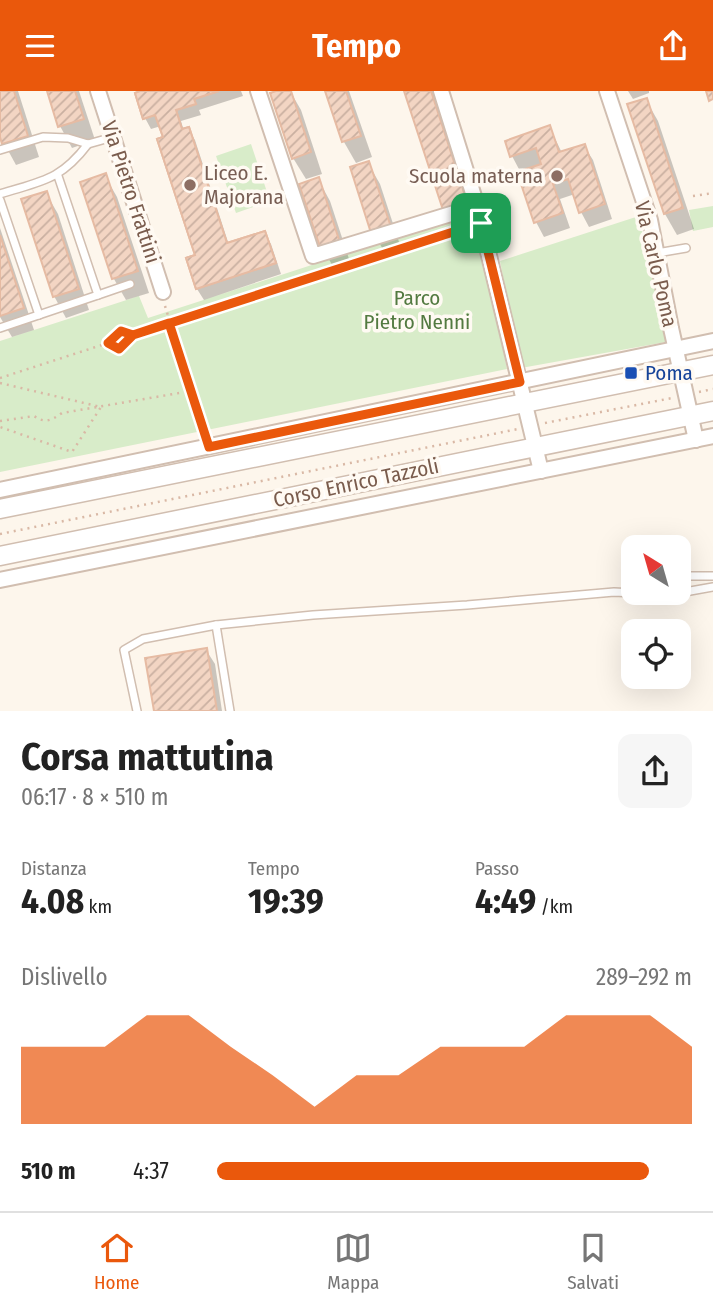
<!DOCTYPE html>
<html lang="it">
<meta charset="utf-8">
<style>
body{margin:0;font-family:"Fira Sans Condensed",sans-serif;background:#f6f6f6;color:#222;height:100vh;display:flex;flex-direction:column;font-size:26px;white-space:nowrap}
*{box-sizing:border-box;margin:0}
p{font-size:23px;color:#767676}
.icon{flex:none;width:38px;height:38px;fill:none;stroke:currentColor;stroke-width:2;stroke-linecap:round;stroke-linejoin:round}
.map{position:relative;height:620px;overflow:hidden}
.drawer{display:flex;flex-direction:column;background:#fff;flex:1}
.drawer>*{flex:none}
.needle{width:46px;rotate:323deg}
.fabs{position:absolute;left:621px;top:444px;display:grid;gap:14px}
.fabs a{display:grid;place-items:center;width:70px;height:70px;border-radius:14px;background:#fff;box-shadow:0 7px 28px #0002;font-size:35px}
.pin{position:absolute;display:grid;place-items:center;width:60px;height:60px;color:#fff;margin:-30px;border-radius:14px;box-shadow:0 4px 10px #0006}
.round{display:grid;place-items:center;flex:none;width:74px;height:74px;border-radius:14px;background:#f6f6f6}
.head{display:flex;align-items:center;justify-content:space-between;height:119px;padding:0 21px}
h1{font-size:38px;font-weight:700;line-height:52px}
.figures{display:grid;grid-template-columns:repeat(3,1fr);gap:10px;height:119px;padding:7px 21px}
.figures div{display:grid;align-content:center}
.figures b{font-size:35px;font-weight:700}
.figures small{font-size:19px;font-weight:400}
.figures p{font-size:19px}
.chart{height:196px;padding:14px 21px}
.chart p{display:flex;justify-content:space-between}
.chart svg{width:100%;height:126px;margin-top:7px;fill:#ea580c;opacity:.7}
ul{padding:0 21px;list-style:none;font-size:23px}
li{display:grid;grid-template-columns:112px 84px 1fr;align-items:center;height:52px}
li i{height:18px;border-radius:9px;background:#ea580c}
header{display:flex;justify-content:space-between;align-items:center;height:91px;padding:0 21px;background:#ea580c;color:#fff;font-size:32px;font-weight:700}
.tabs{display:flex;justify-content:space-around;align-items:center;height:98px;border-top:2px solid #e0e0e0;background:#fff;font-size:19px;color:#767676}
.tabs a{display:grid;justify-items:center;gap:4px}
.tabs .on{color:#ea580c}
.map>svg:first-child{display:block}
.green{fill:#d8ecc9}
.shadow{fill:#0003}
.building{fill:url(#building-hatch);stroke:#e6bba3;stroke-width:2}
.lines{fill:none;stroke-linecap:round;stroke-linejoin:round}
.service-casing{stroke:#d1beb0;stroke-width:10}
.minor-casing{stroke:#d1beb0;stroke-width:18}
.tertiary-casing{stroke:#d1beb0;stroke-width:21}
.path{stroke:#d9b8a5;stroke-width:2.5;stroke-dasharray:2 5;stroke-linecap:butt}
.service{stroke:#fff;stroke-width:7}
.minor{stroke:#fff;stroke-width:14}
.tertiary{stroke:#fff;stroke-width:18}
.route-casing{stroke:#fff;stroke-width:14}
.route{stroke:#ea580c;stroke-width:9}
.education-dot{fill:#8d6e63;stroke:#fffaf3;stroke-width:2.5}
.transit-dot{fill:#1a4fb4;stroke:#fffaf3;stroke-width:2.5}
.labels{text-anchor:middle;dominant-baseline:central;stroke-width:7;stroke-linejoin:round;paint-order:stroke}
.education-label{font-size:21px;fill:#785e54;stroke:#fffaf3;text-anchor:start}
.street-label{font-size:21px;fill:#7a5c4d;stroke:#fffaf3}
.park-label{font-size:21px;fill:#537a41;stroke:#fffaf3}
.transit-label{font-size:21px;fill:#164399;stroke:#fffaf3;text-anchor:start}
</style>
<header><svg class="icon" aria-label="menu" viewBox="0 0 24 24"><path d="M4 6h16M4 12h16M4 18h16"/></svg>Tempo<svg class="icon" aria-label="share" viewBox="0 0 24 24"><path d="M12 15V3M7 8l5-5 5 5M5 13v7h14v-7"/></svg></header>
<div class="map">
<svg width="713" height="620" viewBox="0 0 713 620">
<defs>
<pattern id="building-hatch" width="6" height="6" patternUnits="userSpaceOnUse" patternTransform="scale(1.75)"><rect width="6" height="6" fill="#f3d5c3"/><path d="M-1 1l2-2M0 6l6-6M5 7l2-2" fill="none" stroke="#cab0a1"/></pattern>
</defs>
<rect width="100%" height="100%" fill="#fdf6ec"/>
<g class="green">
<path d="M 251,53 L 270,110 L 236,122 L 216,65 Z"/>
<path d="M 713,115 L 713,136 L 693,140 L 689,119 Z"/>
<path d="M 469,123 L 484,167 L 507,278 L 0,381 L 0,250 L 139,205 L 148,227 Z"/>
<path d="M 639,125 L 666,251 L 521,277 L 500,170 Z"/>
</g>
<g class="shadow">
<path d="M 0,0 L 18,0 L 39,66 L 16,74 L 4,52 L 0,40 Z"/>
<path d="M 48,0 L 79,0 L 95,49 L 72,57 L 60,35 Z"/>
<path d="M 146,0 L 241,0 L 243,5 L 199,19 L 201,24 L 181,30 L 184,40 L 188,38 L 195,49 L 229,154 L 264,142 L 271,153 L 281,183 L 204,209 L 197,198 L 188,168 L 197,165 L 165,48 L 161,35 L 151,38 L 145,27 L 137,3 Z"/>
<path d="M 282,0 L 290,0 L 301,19 L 322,83 L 306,88 L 293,67 Z"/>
<path d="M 327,0 L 349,0 L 372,66 L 356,72 L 344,51 Z"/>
<path d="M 406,0 L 435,0 L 478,132 L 457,139 L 444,118 Z"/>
<path d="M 628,0 L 649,0 L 649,2 L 633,8 Z"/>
<path d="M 646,9 L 658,30 L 694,138 L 677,144 L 665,123 L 630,15 Z"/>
<path d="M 550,37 L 562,62 L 584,55 L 593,69 L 612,128 L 589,136 L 581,121 L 575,103 L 560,108 L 570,137 L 544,146 L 536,131 L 521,82 L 512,65 Z"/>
<path d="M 368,72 L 380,93 L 401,157 L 385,162 L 373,141 Z"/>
<path d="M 105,85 L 117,106 L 149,202 L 126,209 L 114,188 L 83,92 Z"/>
<path d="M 318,88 L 330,110 L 351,174 L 335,179 L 323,158 Z"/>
<path d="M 46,102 L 58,123 L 89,219 L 66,227 L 54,205 Z"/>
<path d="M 0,137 L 34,239 L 12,246 L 0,226 Z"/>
<path d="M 206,559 L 215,573 L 222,620 L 156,620 Z"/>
</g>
<g class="building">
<path d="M 0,0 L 14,0 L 28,45 L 2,53 L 0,46 Z"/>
<path d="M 47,0 L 75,0 L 84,28 L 58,36 Z"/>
<path d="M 140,0 L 219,0 L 194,8 L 196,13 L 176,19 L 182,38 L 189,36 L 227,152 L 265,140 L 276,172 L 196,198 L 186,167 L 195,164 L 157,48 L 163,46 L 155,24 L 143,28 L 135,2 Z"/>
<path d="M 140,0 L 219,0 L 194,8 L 196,13 L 176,19 L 182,38 L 189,36 L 227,152 L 265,140 L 276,172 L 196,198 L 186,167 L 195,164 L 157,48 L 163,46 L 155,24 L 143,28 L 135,2 Z"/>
<path d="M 276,0 L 291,0 L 311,61 L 292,68 L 270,2 Z"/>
<path d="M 325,0 L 346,0 L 361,45 L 342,51 Z"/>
<path d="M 404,0 L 431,0 L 467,111 L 443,119 Z"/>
<path d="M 706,0 L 713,0 L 713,8 L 709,10 Z"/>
<path d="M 647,7 L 683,117 L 664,123 L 627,13 Z"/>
<path d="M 550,34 L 559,61 L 585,53 L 605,113 L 579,122 L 568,88 L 553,93 L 563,122 L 534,132 L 517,81 L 541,73 L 536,57 L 510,66 L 505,50 Z"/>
<path d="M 369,70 L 391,136 L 371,142 L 350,76 Z"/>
<path d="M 106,82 L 138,180 L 112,188 L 80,91 Z"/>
<path d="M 319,86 L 340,152 L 321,159 L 299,93 Z"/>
<path d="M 47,100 L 79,198 L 53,206 L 21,108 Z"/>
<path d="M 0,144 L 24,217 L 0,225 Z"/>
<path d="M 207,557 L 217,620 L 154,620 L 145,567 Z"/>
</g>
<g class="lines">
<defs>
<g id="service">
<path d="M 0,59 L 43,46 L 68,47 L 88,53 L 113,46"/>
<path d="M 0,103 C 41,90 60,90 88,53"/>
<path d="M 0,109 L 39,224"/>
<path d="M 657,162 L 686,157"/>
<path d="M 98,204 L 130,193"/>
<path d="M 0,237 L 98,204 L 58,85"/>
<path d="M 679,480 L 686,485 L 713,485"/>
<path d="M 635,502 L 660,504 L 679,502"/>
<path d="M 679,502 L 713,496"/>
<path d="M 216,534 L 230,620"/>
<path d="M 137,620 L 124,559 L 143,548 L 216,534 L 313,524 L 467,514 L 614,501 L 634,502"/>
</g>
<g id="minor">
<path d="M 98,0 L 163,201"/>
<path d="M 258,0 L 313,165 L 477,115"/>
<path d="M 441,0 L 477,115 L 541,380"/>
<path d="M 607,0 L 650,129 L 671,237 L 696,349"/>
<path d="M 0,399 L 713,250"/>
<path d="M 0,489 L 713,345"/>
</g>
<g id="tertiary">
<path d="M 0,418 L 713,274"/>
<path d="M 0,465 L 713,320"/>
</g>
</defs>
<use href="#service" class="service-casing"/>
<use href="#minor" class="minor-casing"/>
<use href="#tertiary" class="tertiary-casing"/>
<g class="path">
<path d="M 693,105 L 713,102"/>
<path d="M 165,215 L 205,342"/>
<path d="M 108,252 L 119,258 L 133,244"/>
<path d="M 0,287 L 108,252 L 121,240 L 133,244 L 467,136"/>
<path d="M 0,292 L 101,316 L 72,361 L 0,336"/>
<path d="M 699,301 L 713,298"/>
<path d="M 0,330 L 34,325 C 45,333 52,329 62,322 L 191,300"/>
<path d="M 545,332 L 672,307"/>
<path d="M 0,443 L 518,338"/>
</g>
<use href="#service" class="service"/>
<use href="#minor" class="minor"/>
<use href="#tertiary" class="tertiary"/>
</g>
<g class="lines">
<defs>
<path id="route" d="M 481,132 L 133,244 L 119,258 L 108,252 L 121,240 L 133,244 L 169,232 L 209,356 L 520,291 L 481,132"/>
</defs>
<use href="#route" class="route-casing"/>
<use href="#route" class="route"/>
</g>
<g class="education-dot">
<circle cx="557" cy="85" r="7"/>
<circle cx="190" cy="94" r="7"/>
</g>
<rect class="transit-dot" x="624" y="275" width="14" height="14" rx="3.5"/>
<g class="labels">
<g class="education-label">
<text x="204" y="82">Liceo E.<tspan x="204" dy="24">Majorana</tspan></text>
<text x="543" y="85" text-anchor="end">Scuola materna</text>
</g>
<g class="street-label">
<text transform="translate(131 101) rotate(72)">Via Pietro Frattini</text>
<text transform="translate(656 173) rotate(77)">Via Carlo Poma</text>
<text transform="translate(356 392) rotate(-12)">Corso Enrico Tazzoli</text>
</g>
<g class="park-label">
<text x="417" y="207">Parco<tspan x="417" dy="24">Pietro Nenni</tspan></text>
</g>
<g class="transit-label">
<text x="645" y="282">Poma</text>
</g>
</g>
</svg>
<div class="fabs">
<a><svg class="needle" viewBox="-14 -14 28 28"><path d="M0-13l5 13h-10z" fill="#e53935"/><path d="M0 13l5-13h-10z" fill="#767676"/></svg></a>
<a><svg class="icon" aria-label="locate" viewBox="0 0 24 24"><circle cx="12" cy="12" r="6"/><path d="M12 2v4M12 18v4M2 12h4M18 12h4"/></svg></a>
</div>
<div class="pin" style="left:481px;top:132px;background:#1e9e55"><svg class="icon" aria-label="arrive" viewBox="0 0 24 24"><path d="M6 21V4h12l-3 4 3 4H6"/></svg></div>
</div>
<section class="drawer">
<div class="head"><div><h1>Corsa mattutina</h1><p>06:17 · 8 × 510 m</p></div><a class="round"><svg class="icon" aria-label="share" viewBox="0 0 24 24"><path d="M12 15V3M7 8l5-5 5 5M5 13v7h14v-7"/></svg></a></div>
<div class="figures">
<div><p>Distanza</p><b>4.08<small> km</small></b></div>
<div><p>Tempo</p><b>19:39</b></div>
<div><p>Passo</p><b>4:49<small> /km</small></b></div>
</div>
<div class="chart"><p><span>Dislivello</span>289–292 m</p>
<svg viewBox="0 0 160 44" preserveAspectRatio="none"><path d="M0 44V17L10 17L20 17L30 6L40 6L50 17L60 27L70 38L80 27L90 27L100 17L110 17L120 17L130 6L140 6L150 6L160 17V44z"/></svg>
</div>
<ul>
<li><b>510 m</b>4:37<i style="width:91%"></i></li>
</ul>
</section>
<nav class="tabs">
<a class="on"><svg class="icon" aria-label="home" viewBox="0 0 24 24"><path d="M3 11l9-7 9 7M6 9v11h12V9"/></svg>Home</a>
<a><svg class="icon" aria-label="map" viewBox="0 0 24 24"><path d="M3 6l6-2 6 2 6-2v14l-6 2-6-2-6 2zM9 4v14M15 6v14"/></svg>Mappa</a>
<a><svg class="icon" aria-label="saved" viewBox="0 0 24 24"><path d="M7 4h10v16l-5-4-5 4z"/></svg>Salvati</a>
</nav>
